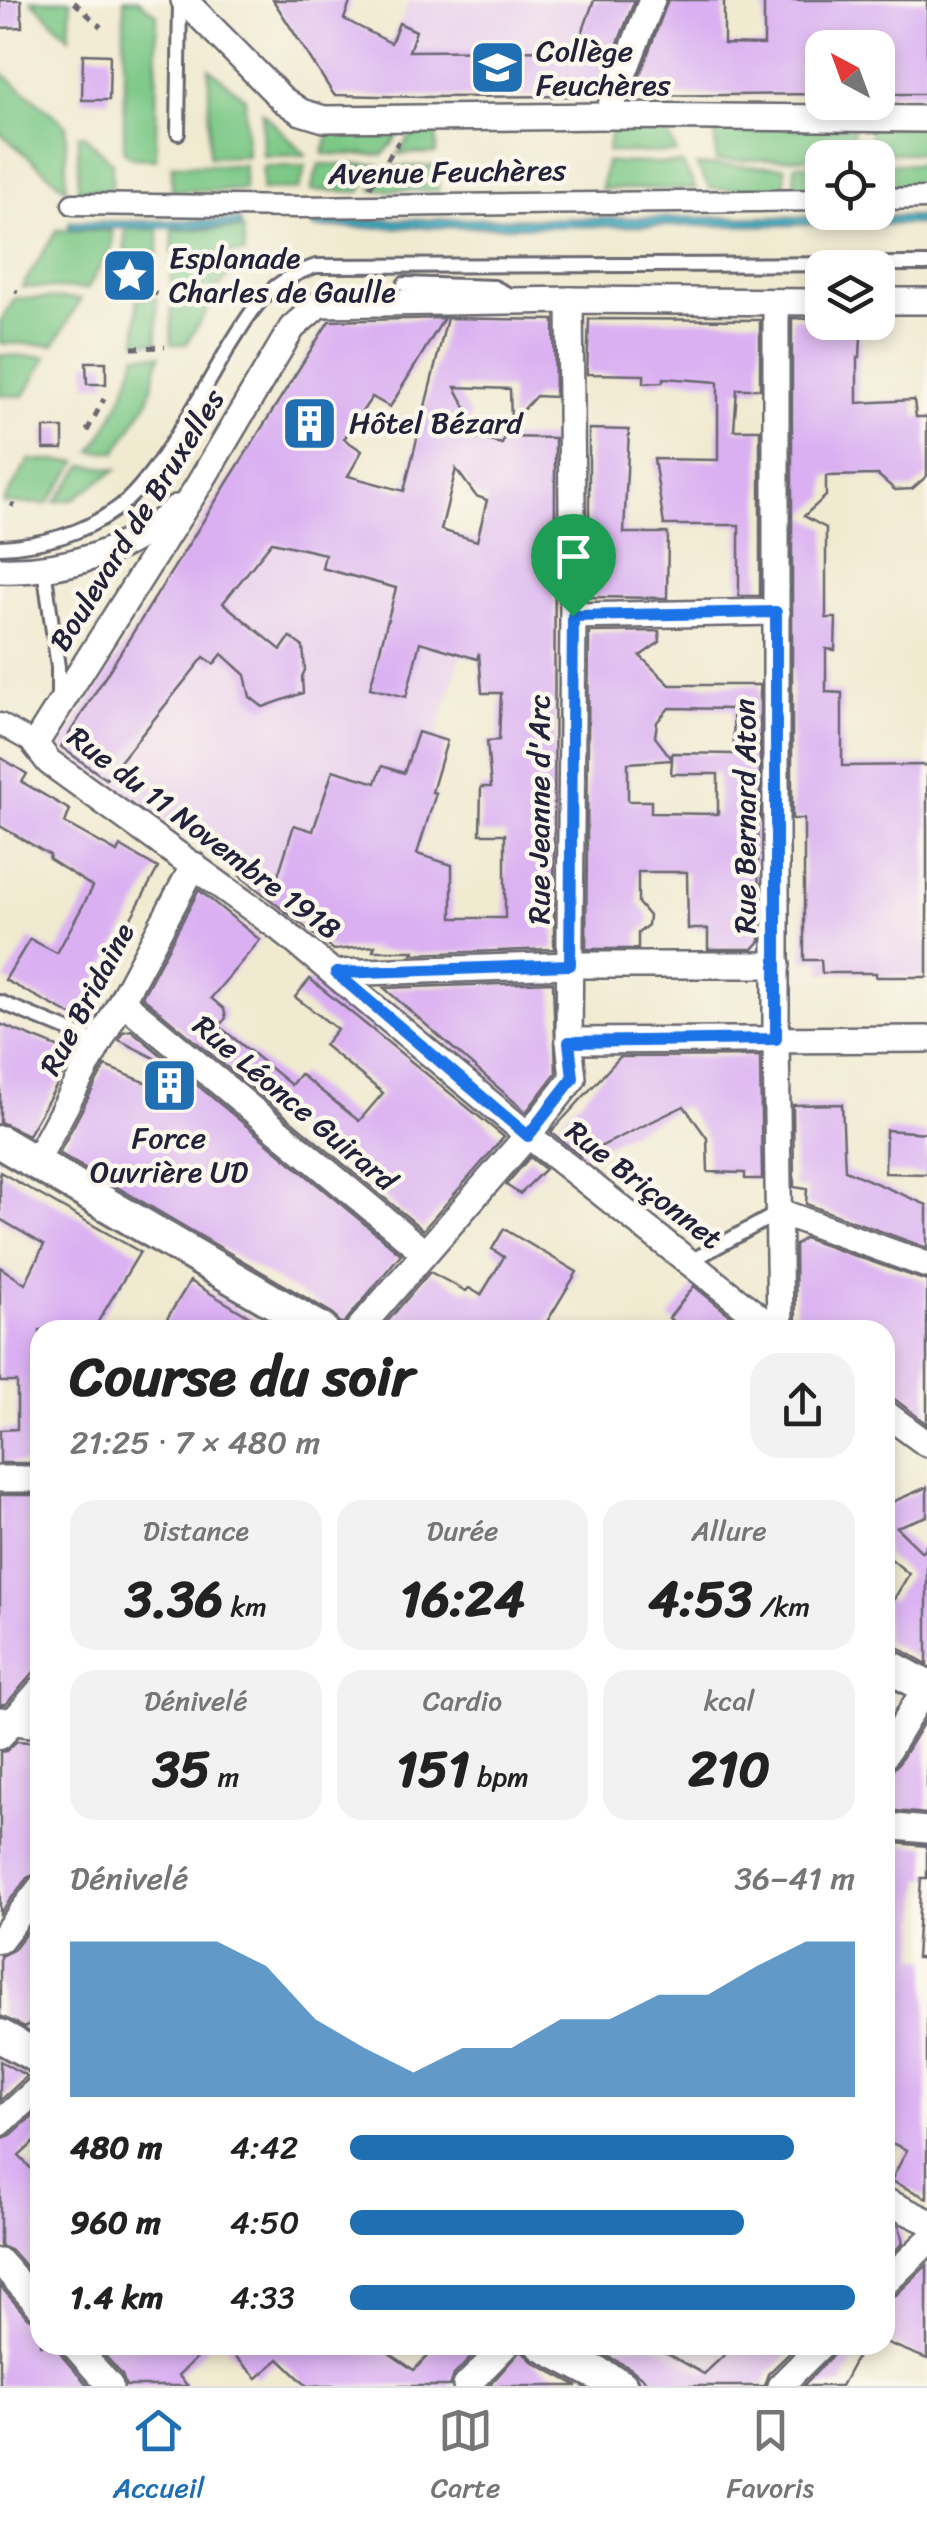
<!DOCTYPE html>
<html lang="fr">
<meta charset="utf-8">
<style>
body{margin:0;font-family:Sriracha,sans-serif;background:#f2f2f2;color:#222;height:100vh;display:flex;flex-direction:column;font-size:38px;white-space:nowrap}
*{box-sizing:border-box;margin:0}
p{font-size:32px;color:#767676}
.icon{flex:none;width:55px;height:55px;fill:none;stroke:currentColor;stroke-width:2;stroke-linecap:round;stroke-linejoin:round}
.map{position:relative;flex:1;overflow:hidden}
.side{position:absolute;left:30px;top:1320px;width:865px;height:1035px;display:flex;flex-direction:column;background:#fff;border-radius:30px;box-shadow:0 5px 15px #0003}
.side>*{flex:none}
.needle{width:65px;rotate:319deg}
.fabs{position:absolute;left:805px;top:30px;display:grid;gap:20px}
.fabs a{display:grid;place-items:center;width:90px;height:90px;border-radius:20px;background:#fff;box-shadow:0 5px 15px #0003;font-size:50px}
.pin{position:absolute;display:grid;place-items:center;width:85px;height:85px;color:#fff;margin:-102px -42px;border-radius:50% 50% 50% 0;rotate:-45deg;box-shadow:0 0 10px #0007}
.pin .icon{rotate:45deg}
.round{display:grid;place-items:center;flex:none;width:105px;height:105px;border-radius:30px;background:#f2f2f2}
.overview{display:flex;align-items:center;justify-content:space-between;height:170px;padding:0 40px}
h1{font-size:55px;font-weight:800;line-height:75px}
.figures{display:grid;grid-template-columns:repeat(3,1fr);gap:15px;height:170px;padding:10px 40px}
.figures div{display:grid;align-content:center;border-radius:25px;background:#f2f2f2;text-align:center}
.figures b{font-size:50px;font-weight:800}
.figures small{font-size:28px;font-weight:400}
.figures p{font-size:28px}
.chart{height:280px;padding:20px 40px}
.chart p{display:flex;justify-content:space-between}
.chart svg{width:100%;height:180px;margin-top:10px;fill:#1f6fb2;opacity:.7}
ul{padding:0 40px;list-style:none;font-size:32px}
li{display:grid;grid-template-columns:160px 120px 1fr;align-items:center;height:75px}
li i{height:25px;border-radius:12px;background:#1f6fb2}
.tabs{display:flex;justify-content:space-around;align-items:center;height:140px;border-top:2px solid #e0e0e0;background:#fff;font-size:28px;color:#767676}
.tabs a{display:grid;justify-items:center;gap:5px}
.tabs .on{color:#1f6fb2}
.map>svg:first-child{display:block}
.built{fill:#e9d2ed}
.green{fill:#7bc886;stroke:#4e7560;stroke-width:2.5}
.water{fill:#3eaabe;stroke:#30667c;stroke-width:2.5}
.building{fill:#dab0f2;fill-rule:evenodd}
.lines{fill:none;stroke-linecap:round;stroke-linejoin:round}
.service-casing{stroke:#6a686f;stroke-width:18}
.pedestrian-casing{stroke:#6a686f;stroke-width:25}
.minor-casing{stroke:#6a686f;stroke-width:30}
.tertiary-casing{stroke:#6a686f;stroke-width:38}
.path{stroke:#6a686f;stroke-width:5;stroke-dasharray:8 8;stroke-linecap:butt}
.service{stroke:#fff;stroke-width:12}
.pedestrian{stroke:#fff;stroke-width:20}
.minor{stroke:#fff;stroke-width:25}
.tertiary{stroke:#fff;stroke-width:32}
.route-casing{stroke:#fff;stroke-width:20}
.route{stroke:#1a73e8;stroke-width:12}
.labels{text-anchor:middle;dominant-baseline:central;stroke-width:9;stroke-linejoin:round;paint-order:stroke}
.poi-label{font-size:30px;fill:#22223b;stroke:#fbf7ec;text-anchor:start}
.street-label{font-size:30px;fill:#22223b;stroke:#fbf7ec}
</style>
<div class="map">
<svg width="927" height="2386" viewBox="0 0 927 2386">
<rect width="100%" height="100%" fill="#fbf7ec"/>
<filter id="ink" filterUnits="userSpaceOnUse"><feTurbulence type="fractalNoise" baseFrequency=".01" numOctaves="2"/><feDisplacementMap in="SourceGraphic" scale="20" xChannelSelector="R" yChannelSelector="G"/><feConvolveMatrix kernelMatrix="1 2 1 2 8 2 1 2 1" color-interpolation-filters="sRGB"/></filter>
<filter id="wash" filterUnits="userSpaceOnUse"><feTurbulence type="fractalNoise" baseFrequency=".0048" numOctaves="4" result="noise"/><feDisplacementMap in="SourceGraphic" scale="40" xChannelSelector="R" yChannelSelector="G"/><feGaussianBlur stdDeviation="2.25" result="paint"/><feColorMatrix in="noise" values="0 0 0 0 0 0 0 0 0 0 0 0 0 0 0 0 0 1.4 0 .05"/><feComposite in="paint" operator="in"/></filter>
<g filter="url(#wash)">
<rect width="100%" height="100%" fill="#f0ead0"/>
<g class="built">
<path d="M 409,0 L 636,0 L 603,93 L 599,96 L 371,96 Z"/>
<path d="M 219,496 L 332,529 L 464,646 L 436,737 L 447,741 L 432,791 L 436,793 L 417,854 L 403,851 L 373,951 L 331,949 L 218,859 L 61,747 Z"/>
<path d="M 590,2345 L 797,2345 L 754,2386 L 662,2386 Z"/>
</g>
<g class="green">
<path d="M 31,0 L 71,0 L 69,37 Z"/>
<path d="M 124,0 L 138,0 L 157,14 L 156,159 L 133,158 L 124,152 Z"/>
<path d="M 209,68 L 245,98 L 247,156 L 209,157 Z"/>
<path d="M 0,71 L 66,125 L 66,189 L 0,133 Z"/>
<path d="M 262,112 L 306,155 L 263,156 Z"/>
<path d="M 436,124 L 436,153 L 398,154 L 418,125 Z"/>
<path d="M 612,125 L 663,125 L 677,153 L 607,152 Z"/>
<path d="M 406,126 L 383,155 L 323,154 L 330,128 Z"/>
<path d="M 853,126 L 853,157 L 716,161 L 715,129 Z"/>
<path d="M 927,126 L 927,153 L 870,153 L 870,127 Z"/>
<path d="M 78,135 L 84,135 L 112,162 L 112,190 L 78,190 Z"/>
<path d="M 606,162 L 683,164 L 696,189 L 601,189 Z"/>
<path d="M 319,164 L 378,165 L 360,192 L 311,190 Z"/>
<rect x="878" y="164" width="49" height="25"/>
<path d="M 172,165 L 244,165 L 244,190 L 172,191 Z"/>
<path d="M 696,165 L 785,167 L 785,189 L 710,189 Z"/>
<path d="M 795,165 L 822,165 L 822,189 L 794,189 Z"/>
<path d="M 263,166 L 306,166 L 299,189 L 262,190 Z"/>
<path d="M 437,166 L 438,191 L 372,190 L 386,167 Z"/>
<rect x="125" y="229" width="33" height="24"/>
<path d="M 243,229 L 245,253 L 172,253 L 173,230 Z"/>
<path d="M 57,230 L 112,231 L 113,245 L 87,289 L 22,287 Z"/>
<path d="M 173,261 L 239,261 L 220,287 L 171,287 Z"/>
<path d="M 15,298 L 81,299 L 54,345 L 0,343 L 0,322 Z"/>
<path d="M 157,298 L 157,342 L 137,342 L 137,299 Z"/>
<path d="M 172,298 L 215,298 L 186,344 L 171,344 Z"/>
<path d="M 0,355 L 47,357 L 24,396 L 0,395 Z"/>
<path d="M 136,355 L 160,355 L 148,401 L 116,452 L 92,451 C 112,420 127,391 136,355 Z"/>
<path d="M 29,460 L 78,462 L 47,504 L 3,503 Z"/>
<path d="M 84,465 L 117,469 L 73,499 L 55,502 Z"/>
</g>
<g class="water">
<path d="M 927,216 L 927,224 L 314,228 L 314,220 Z"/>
<path d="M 240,220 L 241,227 L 69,229 L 69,222 Z"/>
</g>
<g id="blocks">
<g class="building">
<path d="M 0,0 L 21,0 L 22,27 L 0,28 Z"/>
<path d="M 273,0 L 351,0 L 344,19 L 391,43 L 399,23 L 416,31 L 409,51 L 576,50 L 594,0 L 635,0 L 597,96 L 424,97 L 334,95 Z"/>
<path d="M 668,0 L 724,0 L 724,44 L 764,45 L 764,0 L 927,0 L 927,94 L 878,94 L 878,48 L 822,48 L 822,94 L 632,96 Z"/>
<path d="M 83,54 L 110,55 L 109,100 L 82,100 Z"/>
<path d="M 444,318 L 390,407 L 372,397 L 344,439 L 362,451 L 348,476 L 404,491 L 447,318 L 554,320 L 555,397 L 536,396 L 511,423 L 510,389 L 455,387 L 470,415 L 465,435 L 502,444 L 505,437 L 555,438 L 554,949 L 412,954 L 414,951 L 373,951 L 375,946 L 334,950 L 239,875 L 275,885 L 294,825 L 313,831 L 333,770 L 376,783 L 382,766 L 404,773 L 418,732 L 447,741 L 432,792 L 436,793 L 417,854 L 452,865 L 452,918 L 505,918 L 505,834 L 480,834 L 481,787 L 491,787 L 487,741 L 499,740 L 501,693 L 482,693 L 479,653 L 477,659 L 420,642 L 406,697 L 370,688 L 396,588 L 322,568 L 325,554 L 272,542 L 223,603 L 281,650 L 290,637 L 303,647 L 305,670 L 302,677 L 303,693 L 263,707 L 250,697 L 245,675 L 222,654 L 214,664 L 204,657 L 106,779 L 61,747 L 329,321 ZM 456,469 L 476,496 L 487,500 L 477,541 L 441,530 Z"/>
<path d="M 792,318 L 857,322 L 857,336 L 861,336 L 860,357 L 857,357 L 857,403 L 914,400 L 916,417 L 927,417 L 927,476 L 912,489 L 895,490 L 878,475 L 826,476 L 826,496 L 804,516 L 826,528 L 826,618 L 836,618 L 835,650 L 826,649 L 826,692 L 842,693 L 842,766 L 927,765 L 927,977 L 876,977 L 876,973 L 822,973 L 821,960 L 804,960 L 804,819 L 792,819 Z"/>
<path d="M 589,319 L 760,320 L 760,389 L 737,389 L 734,430 L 760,430 L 760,596 L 739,596 L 739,525 L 664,525 L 654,459 L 718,460 L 718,382 L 664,378 L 662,382 L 644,383 L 644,375 L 587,374 Z"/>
<path d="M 86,362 L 106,362 L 106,384 L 87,384 Z"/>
<rect x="44" y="428" width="19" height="21"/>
<path d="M 589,429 L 629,430 L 624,533 L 668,533 L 667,598 L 589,597 Z"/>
<path d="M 659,631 L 660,642 L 640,656 L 670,685 L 760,685 L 760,819 L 757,819 L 760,941 L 753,949 L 708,949 L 708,929 L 688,929 L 687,872 L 638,872 L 638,903 L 649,916 L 648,925 L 638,933 L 638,949 L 586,949 L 589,632 ZM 669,708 L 733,709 L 734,754 L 672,753 L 672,759 L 655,737 L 657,722 ZM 672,760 L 671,774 L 718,774 L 718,814 L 651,813 L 651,801 L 628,801 L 628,763 Z"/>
<path d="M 0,757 L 27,774 L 22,782 L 70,810 L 65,823 L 117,852 L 120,846 L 158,868 L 77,1018 L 5,980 L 30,939 L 57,953 L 93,887 L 49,859 L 50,855 L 0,826 Z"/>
<path d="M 199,890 L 260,940 L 211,998 L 224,1009 L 226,1018 L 219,1026 L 291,1085 L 300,1074 L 359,1121 L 383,1093 L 324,1045 L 337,1029 L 295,997 L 310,979 L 504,1137 L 423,1230 L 142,997 Z"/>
<path d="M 553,982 L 556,1073 L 526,1112 L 384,988 Z"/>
<path d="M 0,1024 L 75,1054 L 28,1135 L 0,1122 Z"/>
<path d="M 131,1030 L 401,1254 L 344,1323 L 340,1323 L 332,1313 L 59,1153 L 105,1066 L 162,1089 L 172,1067 L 119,1040 L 123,1032 Z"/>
<path d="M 760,1056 L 762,1179 L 745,1179 L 745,1173 L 708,1172 L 707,1138 L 684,1106 L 581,1156 L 551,1132 L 620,1057 Z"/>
<path d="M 842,1104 L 845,1170 L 927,1205 L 927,1248 L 806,1204 L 807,1189 L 794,1187 L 793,1105 Z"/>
<path d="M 886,1130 L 927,1133 L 927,1174 L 885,1173 Z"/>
<path d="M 530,1157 L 545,1169 L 520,1194 L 506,1185 Z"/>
<path d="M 0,1172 L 140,1252 L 93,1330 L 40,1330 L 40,1463 L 0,1463 L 0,1430 L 17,1429 L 17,1382 L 0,1382 L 0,1267 L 25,1284 L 44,1245 L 0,1219 Z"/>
<path d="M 504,1229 L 577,1272 L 542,1330 L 380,1330 L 430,1272 L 466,1291 L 469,1288 L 481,1295 L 504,1257 L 492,1249 Z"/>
<path d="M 804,1238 L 927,1281 L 927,1424 L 885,1392 L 885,1330 L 796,1330 L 795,1245 Z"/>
<path d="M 190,1281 L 238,1310 L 273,1330 L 160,1330 Z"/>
<path d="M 694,1286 L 736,1320 L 730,1330 L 684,1330 L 669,1318 Z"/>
<path d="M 927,1487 L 927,1516 L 896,1527 L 922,1552 L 927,1543 L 927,1664 L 885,1640 L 885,1598 L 893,1601 L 909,1574 L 885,1554 L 885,1505 Z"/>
<path d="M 0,1495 L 40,1495 L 40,1665 L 6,1704 L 0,1704 Z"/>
<path d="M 927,1717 L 927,1814 L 885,1810 L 885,1778 L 899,1763 Z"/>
<path d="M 17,1741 L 40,1743 L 40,1872 L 27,1878 L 0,1913 L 0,1752 L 6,1751 Z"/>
<path d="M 885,1842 L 927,1846 L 927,1878 L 921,1878 L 916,1958 L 927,1958 L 927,2198 L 891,2181 L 907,2150 L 885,2140 Z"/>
<path d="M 40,1915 L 40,2020 L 25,2027 L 0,2016 L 0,1956 L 13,1950 Z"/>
<path d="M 0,2061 L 27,2076 L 0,2101 Z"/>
<path d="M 40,2109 L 40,2137 L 19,2156 L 40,2178 L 40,2283 L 12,2251 L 0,2246 L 0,2139 L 11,2135 Z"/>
<path d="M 885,2219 L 899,2226 L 903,2243 L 885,2260 Z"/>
<path d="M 927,2265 L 927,2359 L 885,2342 L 885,2299 L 896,2295 Z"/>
<path d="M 0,2286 L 28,2318 L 40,2323 L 40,2345 L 58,2345 L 62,2356 L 88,2386 L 0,2386 Z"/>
<path d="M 96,2345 L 211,2345 L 178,2375 L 188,2386 L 126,2386 L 122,2375 Z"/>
<path d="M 224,2345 L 377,2345 L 414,2370 L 438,2345 L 483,2345 L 454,2375 L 450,2386 L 307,2386 L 279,2359 L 257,2378 Z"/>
<path d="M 586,2345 L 652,2345 L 704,2374 L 735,2345 L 798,2345 L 768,2374 L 764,2386 L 652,2386 L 630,2368 Z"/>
<path d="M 837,2345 L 863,2345 L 841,2386 L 803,2386 L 832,2356 Z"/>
<path d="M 521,2350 L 534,2363 L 578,2386 L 489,2386 Z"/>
</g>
</g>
</g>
<g filter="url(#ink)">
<use href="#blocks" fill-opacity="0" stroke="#6a686f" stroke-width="2.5"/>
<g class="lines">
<defs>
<g id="service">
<path d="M 178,133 L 180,0"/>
<path d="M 404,284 L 494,287 L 510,295"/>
<path d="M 0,547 C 42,545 80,535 115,510 C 154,484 204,389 229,347 C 255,305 268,282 316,266 L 927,264"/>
<path d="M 45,575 L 58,667 L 58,700"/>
<path d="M 0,1002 L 99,1043"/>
<path d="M 689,1262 L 778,1213"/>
</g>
<g id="pedestrian">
<path d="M 878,199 L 927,198"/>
<path d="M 73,204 L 300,207 L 822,200"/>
<path d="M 0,724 L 35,744"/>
</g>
<g id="minor">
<path d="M 184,0 L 282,99 L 301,112 L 324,119 L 607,116 L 927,119"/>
<path d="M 607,116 L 652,0"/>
<path d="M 878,301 L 927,301"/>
<path d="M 776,302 L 776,1039 L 780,1330"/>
<path d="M 0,570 C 62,572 131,552 176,508"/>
<path d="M 573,616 L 777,612"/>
<path d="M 336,973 L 571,965 L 777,965"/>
<path d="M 123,1002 L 425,1253"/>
<path d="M 569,1041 L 927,1039"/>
<path d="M 35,1163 L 194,865"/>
<path d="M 780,1212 L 927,1265"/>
<path d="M 358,1330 L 528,1135 L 573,1078 L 569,1041 L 573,616 L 570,300"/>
<path d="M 775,1330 L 528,1135 L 278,927 L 49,762 L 35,744 L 200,483 L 292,328 L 319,304 L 570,300 L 822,302"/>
<path d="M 885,1413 L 927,1444"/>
<path d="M 0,1479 L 40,1479"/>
<path d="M 0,1720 L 40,1725"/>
<path d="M 0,1736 L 40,1690"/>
<path d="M 885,1755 L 926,1687"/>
<path d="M 885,1826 L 927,1830"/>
<path d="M 0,1940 L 40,1888"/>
<path d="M 0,2123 L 40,2087"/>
<path d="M 885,2201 L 927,2221"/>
<path d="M 0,2262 L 40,2307"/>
<path d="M 885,2283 L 927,2242"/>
<path d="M 74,2345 L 110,2386"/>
<path d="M 466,2386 L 506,2345"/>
<path d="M 780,2386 L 821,2345"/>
</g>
<g id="tertiary">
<path d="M 0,1142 L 322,1330"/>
<path d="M 885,1664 L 927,1687"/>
<path d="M 0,2036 L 40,2058"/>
<path d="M 543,2345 L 621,2386"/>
</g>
</defs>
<use href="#service" class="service-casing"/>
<use href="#pedestrian" class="pedestrian-casing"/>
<use href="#minor" class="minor-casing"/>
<use href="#tertiary" class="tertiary-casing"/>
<g class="path">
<path d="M 74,2 L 101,27"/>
<path d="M 370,187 L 399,141"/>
<path d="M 15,291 L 18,292"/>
<path d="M 133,295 L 164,293"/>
<path d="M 132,348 L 165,347"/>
<path d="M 87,431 L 104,399"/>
<path d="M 12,507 L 14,503"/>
</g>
<use href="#service" class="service"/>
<use href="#pedestrian" class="pedestrian"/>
<use href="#minor" class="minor"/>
<use href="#tertiary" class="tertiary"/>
</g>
</g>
<g class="lines" filter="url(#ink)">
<defs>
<path id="route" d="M 776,612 L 776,1039 L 569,1042 L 573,1078 L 528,1136 L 336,973 L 570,965 L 573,616 Z"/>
</defs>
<use href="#route" class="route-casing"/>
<use href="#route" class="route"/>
</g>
<defs>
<symbol id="school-square" viewBox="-11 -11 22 22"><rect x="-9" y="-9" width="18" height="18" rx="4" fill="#1f6fb2" stroke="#fbf7ec"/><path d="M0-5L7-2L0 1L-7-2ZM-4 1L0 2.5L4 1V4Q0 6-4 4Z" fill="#fff"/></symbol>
<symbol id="sight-square" viewBox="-11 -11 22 22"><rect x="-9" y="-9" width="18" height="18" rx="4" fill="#1f6fb2" stroke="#fbf7ec"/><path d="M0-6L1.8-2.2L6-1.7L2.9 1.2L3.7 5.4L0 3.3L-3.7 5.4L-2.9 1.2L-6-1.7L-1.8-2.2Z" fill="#fff"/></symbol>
<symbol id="building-square" viewBox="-11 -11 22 22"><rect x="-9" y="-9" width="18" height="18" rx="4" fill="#1f6fb2" stroke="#fbf7ec"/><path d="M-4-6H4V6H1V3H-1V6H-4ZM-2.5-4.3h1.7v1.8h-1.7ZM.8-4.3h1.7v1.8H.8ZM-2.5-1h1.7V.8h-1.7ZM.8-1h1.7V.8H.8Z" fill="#fff"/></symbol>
</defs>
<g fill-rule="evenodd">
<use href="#school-square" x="466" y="36" width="63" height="63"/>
<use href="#sight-square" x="98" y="244" width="63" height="63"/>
<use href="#building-square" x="278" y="392" width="63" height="63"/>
<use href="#building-square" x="138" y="1054" width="63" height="63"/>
</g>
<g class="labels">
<g class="poi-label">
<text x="536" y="51">Collège<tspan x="536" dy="34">Feuchères</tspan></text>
<text x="169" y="258">Esplanade<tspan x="169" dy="34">Charles de Gaulle</tspan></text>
<text x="349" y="423">Hôtel Bézard</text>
<text x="169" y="1138" text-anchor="middle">Force<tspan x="169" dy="34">Ouvrière UD</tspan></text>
</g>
<g class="street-label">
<text transform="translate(447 172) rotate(-1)">Avenue Feuchères</text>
<text transform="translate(137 520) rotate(-58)">Boulevard de Bruxelles</text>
<text transform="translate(539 809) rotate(-90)">Rue Jeanne d'Arc</text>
<text transform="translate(745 816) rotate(-90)">Rue Bernard Aton</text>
<text transform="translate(204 833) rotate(37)">Rue du 11 Novembre 1918</text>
<text transform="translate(87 999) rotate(-62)">Rue Bridaine</text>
<text transform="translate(295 1103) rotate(40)">Rue Léonce Guirard</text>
<text transform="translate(644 1185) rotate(38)">Rue Briçonnet</text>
</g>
</g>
</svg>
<div class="fabs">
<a><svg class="needle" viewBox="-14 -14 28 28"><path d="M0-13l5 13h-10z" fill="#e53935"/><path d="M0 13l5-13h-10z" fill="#767676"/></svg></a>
<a><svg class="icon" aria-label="locate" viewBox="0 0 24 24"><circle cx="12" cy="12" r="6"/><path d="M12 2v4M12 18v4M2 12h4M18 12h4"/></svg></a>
<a><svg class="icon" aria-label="layers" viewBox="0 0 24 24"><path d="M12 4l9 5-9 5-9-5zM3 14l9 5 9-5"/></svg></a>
</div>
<div class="pin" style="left:573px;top:616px;background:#1e9e55"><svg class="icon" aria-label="arrive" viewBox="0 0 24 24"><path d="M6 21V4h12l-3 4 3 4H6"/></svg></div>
<section class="side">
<div class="overview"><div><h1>Course du soir</h1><p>21:25 · 7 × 480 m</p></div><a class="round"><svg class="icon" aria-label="share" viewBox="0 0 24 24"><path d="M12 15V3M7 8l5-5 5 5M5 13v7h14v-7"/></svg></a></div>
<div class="figures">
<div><p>Distance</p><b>3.36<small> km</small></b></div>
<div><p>Durée</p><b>16:24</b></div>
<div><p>Allure</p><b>4:53<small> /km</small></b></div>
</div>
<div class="figures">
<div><p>Dénivelé</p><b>35<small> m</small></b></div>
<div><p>Cardio</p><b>151<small> bpm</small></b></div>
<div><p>kcal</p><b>210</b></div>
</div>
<div class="chart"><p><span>Dénivelé</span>36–41 m</p>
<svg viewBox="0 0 160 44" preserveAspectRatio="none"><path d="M0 44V6L10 6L20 6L30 6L40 12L50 25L60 32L70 38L80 32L90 32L100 25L110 25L120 19L130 19L140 12L150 6L160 6V44z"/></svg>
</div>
<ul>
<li><b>480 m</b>4:42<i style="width:88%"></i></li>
<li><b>960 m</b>4:50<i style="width:78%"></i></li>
<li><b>1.4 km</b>4:33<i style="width:100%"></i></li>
</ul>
</section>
</div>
<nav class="tabs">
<a class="on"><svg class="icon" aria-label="home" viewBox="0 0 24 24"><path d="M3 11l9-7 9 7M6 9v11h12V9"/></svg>Accueil</a>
<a><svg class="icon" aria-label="map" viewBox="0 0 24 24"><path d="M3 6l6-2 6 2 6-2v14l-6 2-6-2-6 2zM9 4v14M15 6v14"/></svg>Carte</a>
<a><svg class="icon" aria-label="saved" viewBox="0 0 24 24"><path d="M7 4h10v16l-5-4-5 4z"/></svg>Favoris</a>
</nav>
